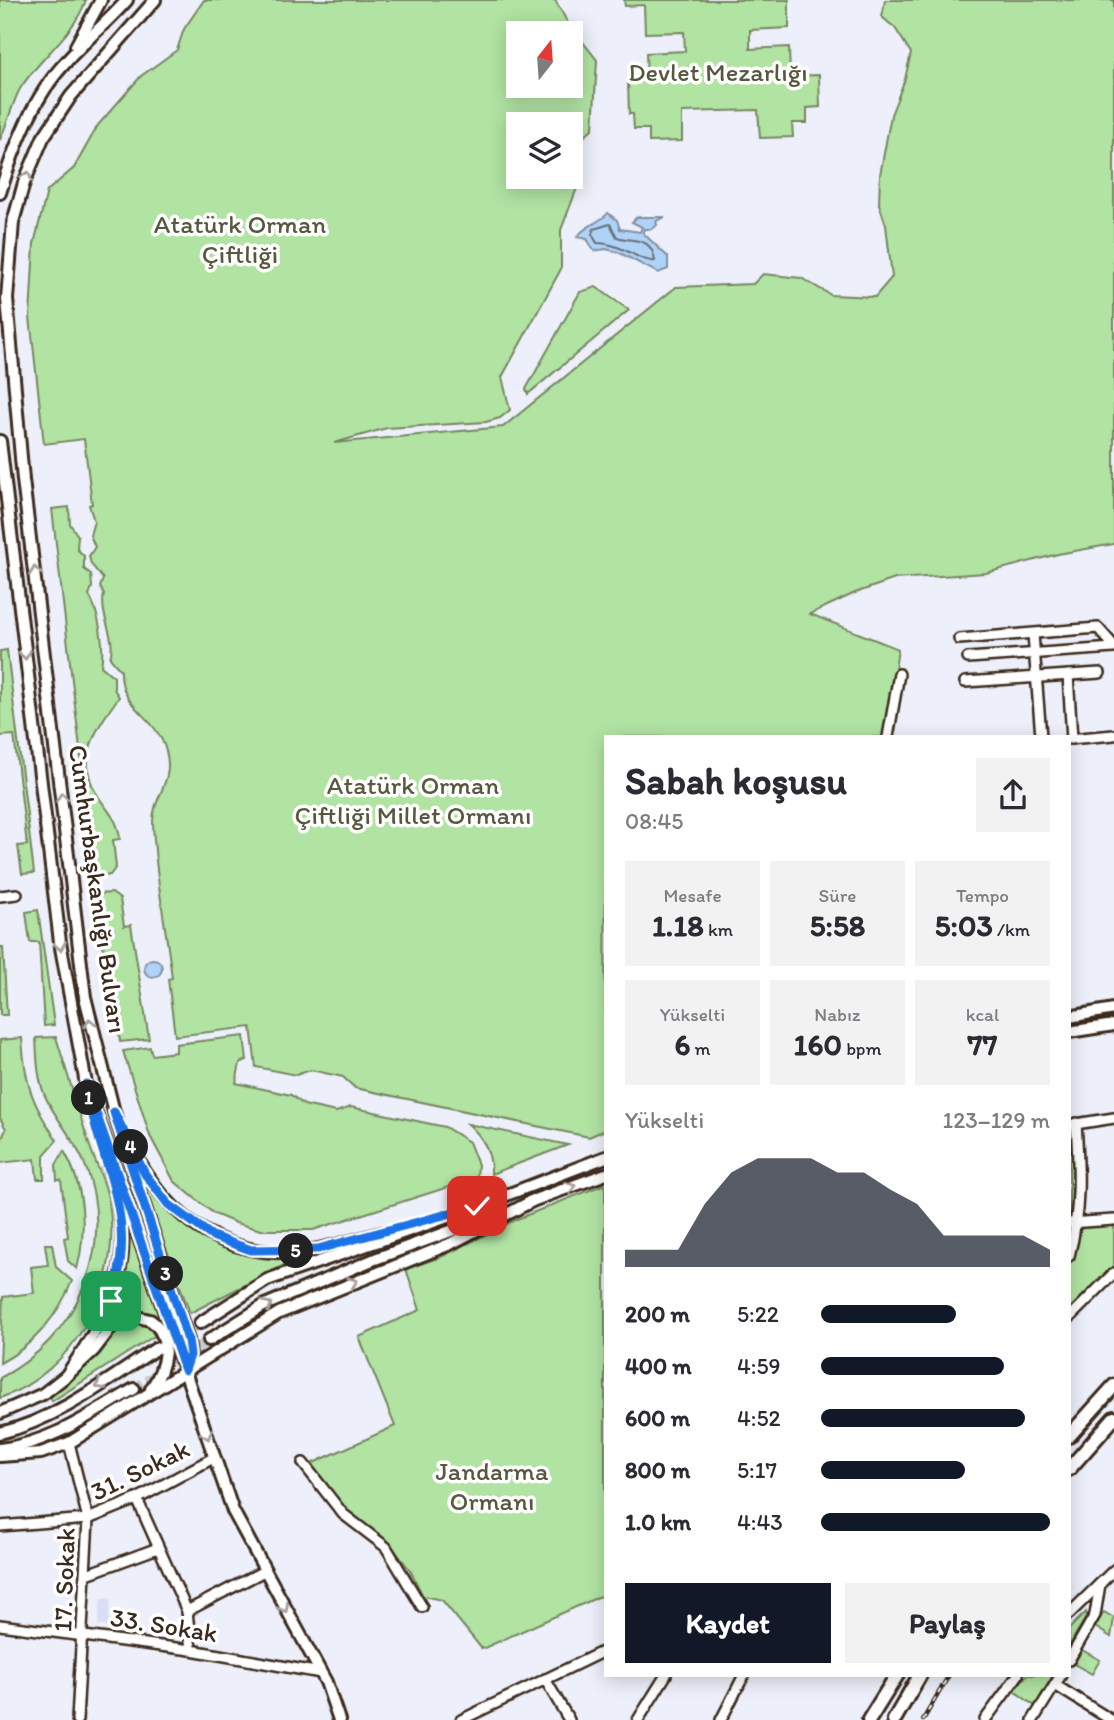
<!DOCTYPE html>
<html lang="tr">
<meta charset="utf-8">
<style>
body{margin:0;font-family:Itim,sans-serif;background:#f2f2f3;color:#2b2b33;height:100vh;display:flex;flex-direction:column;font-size:26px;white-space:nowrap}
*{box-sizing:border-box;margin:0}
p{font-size:23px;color:#7c7c81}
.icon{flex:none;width:38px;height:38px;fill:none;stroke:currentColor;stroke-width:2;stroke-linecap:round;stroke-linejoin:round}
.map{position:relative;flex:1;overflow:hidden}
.details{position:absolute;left:604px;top:735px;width:467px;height:942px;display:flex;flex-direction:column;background:#fff;border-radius:0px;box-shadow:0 4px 18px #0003}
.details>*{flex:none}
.needle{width:46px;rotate:17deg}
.tools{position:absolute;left:506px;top:21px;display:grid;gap:14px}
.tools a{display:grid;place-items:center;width:77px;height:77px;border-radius:0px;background:#fff;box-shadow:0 4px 18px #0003;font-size:35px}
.pin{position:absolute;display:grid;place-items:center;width:60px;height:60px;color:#fff;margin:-30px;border-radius:14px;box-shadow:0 4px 10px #0006}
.km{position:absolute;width:35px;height:35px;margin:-18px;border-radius:50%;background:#222;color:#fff;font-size:19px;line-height:35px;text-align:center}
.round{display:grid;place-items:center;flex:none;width:74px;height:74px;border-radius:0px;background:#f2f2f3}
.headline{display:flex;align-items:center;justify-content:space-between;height:119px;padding:0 21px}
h1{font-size:38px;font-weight:700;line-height:52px}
.stats{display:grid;grid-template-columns:repeat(3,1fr);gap:10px;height:119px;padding:7px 21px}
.stats div{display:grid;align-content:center;border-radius:0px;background:#f2f2f3;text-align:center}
.stats b{font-size:30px;font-weight:700}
.stats small{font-size:19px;font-weight:400}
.stats p{font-size:19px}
.chart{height:196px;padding:14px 21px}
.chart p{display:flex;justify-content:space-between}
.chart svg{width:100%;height:126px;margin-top:7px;fill:#111827;opacity:.7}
.button{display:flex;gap:14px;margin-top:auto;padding:14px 21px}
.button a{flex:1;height:80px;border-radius:0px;background:#111827;color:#fff;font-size:28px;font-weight:700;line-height:80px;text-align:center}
.button a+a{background:#f2f2f3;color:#2b2b33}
ul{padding:0 21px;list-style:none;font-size:23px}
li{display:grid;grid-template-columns:112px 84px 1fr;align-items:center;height:52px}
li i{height:18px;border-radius:9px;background:#111827}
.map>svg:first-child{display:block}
.built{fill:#d8dff4}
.green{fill:#b1e3a3;stroke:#768660;stroke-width:2;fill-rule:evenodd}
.water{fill:#afd3f8;stroke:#818fa1;stroke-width:2}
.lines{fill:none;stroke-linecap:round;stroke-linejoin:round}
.shore{stroke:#696e75;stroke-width:2}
.major-tunnel{stroke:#c9c8ce;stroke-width:10;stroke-dasharray:10 5;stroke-linecap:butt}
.minor-casing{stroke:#3b2a1e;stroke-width:14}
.major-casing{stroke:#3b2a1e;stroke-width:16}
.highway-casing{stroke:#3b2a1e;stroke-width:18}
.minor{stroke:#fff;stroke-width:9}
.major{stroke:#fff;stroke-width:10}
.highway{stroke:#fff;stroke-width:12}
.rail-casing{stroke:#3b2a1e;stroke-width:4.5}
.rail{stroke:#fff;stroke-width:2;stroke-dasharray:5;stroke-linecap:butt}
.oneway{stroke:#a79f9a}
.route-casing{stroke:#fff;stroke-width:14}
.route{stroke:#1a73e8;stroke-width:9}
.labels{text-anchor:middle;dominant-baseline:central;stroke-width:7;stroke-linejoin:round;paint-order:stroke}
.park-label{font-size:26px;fill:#58583f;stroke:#fff}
.street-label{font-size:26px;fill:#3b2a1e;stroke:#fff}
</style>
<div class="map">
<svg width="1114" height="1720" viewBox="0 0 1114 1720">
<rect width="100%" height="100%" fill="#edf0fa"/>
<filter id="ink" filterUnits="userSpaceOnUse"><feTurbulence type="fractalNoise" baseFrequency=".0143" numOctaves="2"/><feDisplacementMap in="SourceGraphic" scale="14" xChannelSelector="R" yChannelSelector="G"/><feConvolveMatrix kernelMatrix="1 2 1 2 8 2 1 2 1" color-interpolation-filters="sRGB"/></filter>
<g filter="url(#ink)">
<path class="built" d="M 101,1598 L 111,1599 L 108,1627 L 98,1625 Z"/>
<g class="green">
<path d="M 0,0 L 86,0 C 74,35 39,58 20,89 C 14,99 6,127 0,140 Z"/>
<path d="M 204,0 L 555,0 L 568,23 L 597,60 L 593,128 L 576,144 L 573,154 L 582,175 L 561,230 L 561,269 L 502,377 L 510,410 L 500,418 L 486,422 L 387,428 L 334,443 L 503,427 L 676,287 L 753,284 L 763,274 L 801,278 L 831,295 L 875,297 L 892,277 L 886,225 L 879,204 L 880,175 L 891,115 L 905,79 L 911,53 L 895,28 L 882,17 L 885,0 L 1114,0 L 1114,544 L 1058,554 L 986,573 L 895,579 L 855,593 L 810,614 L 898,649 L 885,737 L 606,737 L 605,1130 L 589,1137 L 355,1088 L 343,1077 L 311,1070 L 296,1075 L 256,1067 L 251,1027 L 175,1036 L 168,979 L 172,978 C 166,927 155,875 153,823 C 152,797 175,782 166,751 C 156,714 120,710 121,671 L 110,658 C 117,637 99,616 104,594 L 100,587 L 103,579 L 91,564 L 89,556 L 95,547 L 90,535 L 94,521 L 89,505 L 92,504 L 84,439 L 44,444 L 30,317 L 34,244 L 47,191 L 74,168 L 98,125 L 141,76 L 177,50 L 184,29 ZM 518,33 L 570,33 L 570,86 L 518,86 ZM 518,124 L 570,124 L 570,177 L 518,177 Z"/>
<path d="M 624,0 L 789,0 L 789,28 L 750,30 L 750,49 L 789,47 L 790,76 L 819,75 L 820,107 L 807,108 L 807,123 L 792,123 L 793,137 L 760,138 L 758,110 L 682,112 L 682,141 L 649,142 L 649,129 L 634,129 L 633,114 L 629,114 L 628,82 L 647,81 L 646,53 L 685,51 L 684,32 L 645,33 L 644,5 L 625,6 Z"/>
<path d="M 596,287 L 629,310 L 528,394 L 526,389 L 580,292 Z"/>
<path d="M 69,507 L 70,524 L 78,536 L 77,549 L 84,556 L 84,569 L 91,574 L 92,587 L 89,595 C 99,613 105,646 101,666 L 114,677 L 114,689 L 119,697 C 97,727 74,760 98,796 C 108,812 118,819 120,839 L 113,840 L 116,867 L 110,875 L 95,877 L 52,509 Z"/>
<path d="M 7,650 L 34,873 L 22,874 L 18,846 L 27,845 L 14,735 L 0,736 L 0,651 Z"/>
<path d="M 112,893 L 120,899 L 124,926 L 131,925 L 149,1039 L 120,1042 L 120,1040 L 109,994 L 97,894 Z"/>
<path d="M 38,910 L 54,1025 L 44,1026 L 39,942 L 30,942 L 26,912 Z"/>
<path d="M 0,947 L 3,947 L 7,1015 L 0,1015 Z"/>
<path d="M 244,1036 L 247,1060 L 240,1063 L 236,1083 L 291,1095 L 304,1105 L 336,1112 L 351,1107 L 445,1127 L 469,1142 L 478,1165 L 477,1178 L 313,1230 L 261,1230 L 236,1223 L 214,1214 L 174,1181 L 150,1136 L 123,1051 L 150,1047 L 152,1055 L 176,1052 L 176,1044 Z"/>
<path d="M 56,1037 C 67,1072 78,1108 89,1144 C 96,1165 108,1187 110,1210 C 120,1287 74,1372 0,1398 L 0,1378 C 76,1339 118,1247 85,1165 C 75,1139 56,1120 45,1096 C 37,1077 37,1057 36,1038 Z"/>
<path d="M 22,1038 C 25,1083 31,1103 57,1140 L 44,1155 L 44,1179 L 37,1179 L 35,1159 L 0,1163 L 0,1143 L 6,1129 L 0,1118 L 0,1040 Z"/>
<path d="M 1076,1123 L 1078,1223 L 1114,1218 L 1114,1274 L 1069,1321 L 1069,1245 L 1078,1224 L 1069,1223 L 1069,1125 Z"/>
<path d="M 468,1124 L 568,1145 L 491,1174 C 492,1153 483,1137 468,1124 Z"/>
<path d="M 64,1151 C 85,1186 87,1231 77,1269 L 68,1261 L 64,1238 L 68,1237 L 61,1180 L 57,1180 L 56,1165 Z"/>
<path d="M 134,1162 C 175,1231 207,1247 285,1256 L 288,1263 L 190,1313 Z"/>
<path d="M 605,1184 L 605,1594 L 482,1649 L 442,1600 L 423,1596 L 410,1570 L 390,1544 L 374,1536 L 333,1499 L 311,1464 L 395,1426 L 359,1337 L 420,1310 L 406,1269 L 441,1257 L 517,1219 Z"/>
<path d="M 126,1216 L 166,1327 L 164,1328 C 147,1311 130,1307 109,1321 L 127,1263 Z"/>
<path d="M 45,1244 L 52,1244 L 56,1267 L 72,1281 C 58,1316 33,1346 0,1363 L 3,1297 L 34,1293 L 31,1267 L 48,1265 Z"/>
<path d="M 129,1320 L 145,1322 L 159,1333 L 52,1401 L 49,1396 L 95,1355 L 113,1328 Z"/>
<path d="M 1086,1612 L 1087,1615 L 1069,1646 L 1069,1629 Z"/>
<path d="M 1104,1612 L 1114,1618 L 1111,1637 L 1095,1627 Z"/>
<path d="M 1082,1650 L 1100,1660 L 1092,1674 L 1074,1664 Z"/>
<path d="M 1027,1675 L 1053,1675 L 1035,1706 L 1013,1690 Z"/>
</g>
<g class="water">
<path d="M 608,213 L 617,220 L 620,229 L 640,232 L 642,227 L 632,222 L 637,217 L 665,217 L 656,221 L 657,225 L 651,229 L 644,229 L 643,233 L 668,257 L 668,269 L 658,273 L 618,252 L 606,249 L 594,251 L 587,239 L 577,237 C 584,226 601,222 608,213 Z"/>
<circle cx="153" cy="968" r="9"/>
</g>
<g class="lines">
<path class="shore" d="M 610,224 L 617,237 C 635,243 651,235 655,261 C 641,263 622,243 597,243 L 592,234 L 594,229 Z"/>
<g class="major-tunnel">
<path d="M 166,1343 L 200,1323"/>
<path d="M 134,1389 L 209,1340"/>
</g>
<defs>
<g id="minor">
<path d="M 1033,634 L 1041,737"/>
<path d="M 959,639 L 1098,628 L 1114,646"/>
<path d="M 968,658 L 1114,648"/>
<path d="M 1068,675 L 1072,739"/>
<path d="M 965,682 L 1100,673"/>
<path d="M 888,737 L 899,674"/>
<path d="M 1069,739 L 1114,735"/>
<path d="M 0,896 L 17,894"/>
<path d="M 1069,1125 L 1114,1118"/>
<path d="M 1069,1223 L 1114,1220"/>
<path d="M 1069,1256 C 1081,1211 1079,1169 1076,1123"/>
<path d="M 1069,1318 L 1114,1273"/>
<path d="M 69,1443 L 88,1519 L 77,1720"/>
<path d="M 303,1463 L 343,1514 L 386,1547 L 422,1607"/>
<path d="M 137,1499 L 187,1611 L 191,1650"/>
<path d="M 0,1526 L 88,1519 L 137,1499 L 215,1457"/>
<path d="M 87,1574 L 158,1548"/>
<path d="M 187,1611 L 264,1571"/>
<path d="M 1069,1614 L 1114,1570"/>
<path d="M 0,1625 L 191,1650 L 321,1673"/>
<path d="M 1069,1660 L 1095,1615 L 1100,1584"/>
<path d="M 545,1679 L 569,1720"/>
<path d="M 1055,1685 L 1111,1720"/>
<path d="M 461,1720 L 606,1650"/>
<path d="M 638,1720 L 666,1675"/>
<path d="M 721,1720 L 744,1675"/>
<path d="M 985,1720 L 1018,1675"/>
<path d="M 1033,1720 L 1061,1675"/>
</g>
<g id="major">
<path d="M 155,0 L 71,96 L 43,138 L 24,183 L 13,222 L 7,299 L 23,480 L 85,997 L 114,1112 L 188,1340 L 190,1355 L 185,1370"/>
<path d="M 76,46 L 101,0"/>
<path d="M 0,193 C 14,147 33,97 66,62 C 85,40 108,22 127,0"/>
<path d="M 0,441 L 60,942 L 86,1084 L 233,1511 L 326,1682 L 339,1720"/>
<path d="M 1069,1017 L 1114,1009"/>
<path d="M 1069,1032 L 1114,1025"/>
<path d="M 130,1145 C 168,1222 231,1265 318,1249 C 340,1245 361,1238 382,1233"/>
<path d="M 529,1202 L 606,1174"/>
<path d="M 200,1323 L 267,1280 L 462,1212 L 606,1157"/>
<path d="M 209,1340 L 265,1305 L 375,1259 L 494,1215"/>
<path d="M 66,1376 C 117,1301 139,1258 109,1167"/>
<path d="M 0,1413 L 43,1394 L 66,1376 L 94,1350 L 117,1320 L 133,1316 L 150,1320 C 174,1336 165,1369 151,1389"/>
<path d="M 0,1433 C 58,1419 108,1380 157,1348"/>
<path d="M 0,1449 C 51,1443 91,1414 134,1389"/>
<path d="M 0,1456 L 41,1453 L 69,1443 L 279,1313 L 450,1244 L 534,1200"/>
</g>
<g id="highway">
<path d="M 1069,1436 L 1114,1386"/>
<path d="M 1069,1469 L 1114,1418"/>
<path d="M 869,1720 L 897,1675"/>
<path d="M 894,1720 L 920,1675"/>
</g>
</defs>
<use href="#minor" class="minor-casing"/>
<use href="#major" class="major-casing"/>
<use href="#highway" class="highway-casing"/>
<use href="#minor" class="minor"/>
<use href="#major" class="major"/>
<use href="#highway" class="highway"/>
<defs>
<path id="rail" d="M 923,1720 L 949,1675"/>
</defs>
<use href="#rail" class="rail-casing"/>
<use href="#rail" class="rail"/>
</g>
<defs><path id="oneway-chevron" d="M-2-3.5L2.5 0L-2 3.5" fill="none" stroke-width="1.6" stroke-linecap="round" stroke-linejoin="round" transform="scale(1.75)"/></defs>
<g class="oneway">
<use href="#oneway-chevron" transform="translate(27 176) rotate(-70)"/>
<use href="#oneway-chevron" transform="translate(35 571) rotate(-97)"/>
<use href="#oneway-chevron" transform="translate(25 655) rotate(83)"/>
<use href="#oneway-chevron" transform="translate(62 797) rotate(-97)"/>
<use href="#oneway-chevron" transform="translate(60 946) rotate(82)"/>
<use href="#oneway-chevron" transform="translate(90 1023) rotate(-102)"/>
<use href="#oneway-chevron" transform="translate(571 1187) rotate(-20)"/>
<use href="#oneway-chevron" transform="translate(353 1282) rotate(-21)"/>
<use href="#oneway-chevron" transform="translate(268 1305) rotate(-27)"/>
<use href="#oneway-chevron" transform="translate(100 1385) rotate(148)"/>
<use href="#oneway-chevron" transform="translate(207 1435) rotate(71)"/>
<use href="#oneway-chevron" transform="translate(284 1608) rotate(61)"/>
</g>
</g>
<g class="lines" filter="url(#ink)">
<defs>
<path id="route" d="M 111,1301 C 141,1216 99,1165 86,1084 L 185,1370 L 190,1355 L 188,1340 L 114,1112 L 145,1174 L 168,1204 L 212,1236 L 251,1250 L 318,1249 L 477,1206"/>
</defs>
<use href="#route" class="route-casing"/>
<use href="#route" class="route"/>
</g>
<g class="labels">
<g class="park-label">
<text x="718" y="72">Devlet Mezarlığı</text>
<text x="240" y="224">Atatürk Orman<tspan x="240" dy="30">Çiftliği</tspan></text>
<text x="413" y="785">Atatürk Orman<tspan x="413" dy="30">Çiftliği Millet Ormanı</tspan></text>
<text x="492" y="1471">Jandarma<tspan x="492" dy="30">Ormanı</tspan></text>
</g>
<g class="street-label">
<text transform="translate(98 889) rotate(82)">Cumhurbaşkanlığı Bulvarı</text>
<text transform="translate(140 1470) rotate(-26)">31. Sokak</text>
<text transform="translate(64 1580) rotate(-88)">17. Sokak</text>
<text transform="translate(164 1625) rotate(9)">33. Sokak</text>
</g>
</g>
</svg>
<div class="tools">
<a><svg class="needle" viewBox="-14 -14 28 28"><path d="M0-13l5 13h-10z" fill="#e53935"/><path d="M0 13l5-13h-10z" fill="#7c7c81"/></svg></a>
<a><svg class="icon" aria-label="layers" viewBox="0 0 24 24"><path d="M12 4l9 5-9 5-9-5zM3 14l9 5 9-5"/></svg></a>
</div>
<div class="pin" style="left:111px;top:1301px;background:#1e9e55"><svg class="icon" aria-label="arrive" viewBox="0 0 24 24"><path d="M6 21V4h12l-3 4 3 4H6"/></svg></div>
<div class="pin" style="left:477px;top:1206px;background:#d93025"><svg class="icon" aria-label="check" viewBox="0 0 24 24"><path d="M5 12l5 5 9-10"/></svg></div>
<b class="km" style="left:89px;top:1098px">1</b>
<b class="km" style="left:166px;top:1274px">3</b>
<b class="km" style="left:131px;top:1147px">4</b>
<b class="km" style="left:296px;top:1251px">5</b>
<section class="details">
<div class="headline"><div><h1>Sabah koşusu</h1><p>08:45</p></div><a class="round"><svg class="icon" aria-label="share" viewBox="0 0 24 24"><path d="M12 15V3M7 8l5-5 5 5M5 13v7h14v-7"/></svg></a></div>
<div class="stats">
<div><p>Mesafe</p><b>1.18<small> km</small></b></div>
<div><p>Süre</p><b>5:58</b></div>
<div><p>Tempo</p><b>5:03<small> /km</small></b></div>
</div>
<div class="stats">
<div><p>Yükselti</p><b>6<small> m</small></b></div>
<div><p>Nabız</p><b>160<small> bpm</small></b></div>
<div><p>kcal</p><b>77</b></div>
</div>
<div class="chart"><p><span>Yükselti</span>123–129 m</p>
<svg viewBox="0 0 160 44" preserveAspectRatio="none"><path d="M0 44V38L10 38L20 38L30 22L40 11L50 6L60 6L70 6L80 11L90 11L100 17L110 22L120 33L130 33L140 33L150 33L160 38V44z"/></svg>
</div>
<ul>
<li><b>200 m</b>5:22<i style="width:59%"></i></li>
<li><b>400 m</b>4:59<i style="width:80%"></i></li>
<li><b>600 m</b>4:52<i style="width:89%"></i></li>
<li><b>800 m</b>5:17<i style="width:63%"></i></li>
<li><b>1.0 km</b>4:43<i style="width:100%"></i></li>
</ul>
<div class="button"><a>Kaydet</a><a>Paylaş</a></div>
</section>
</div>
